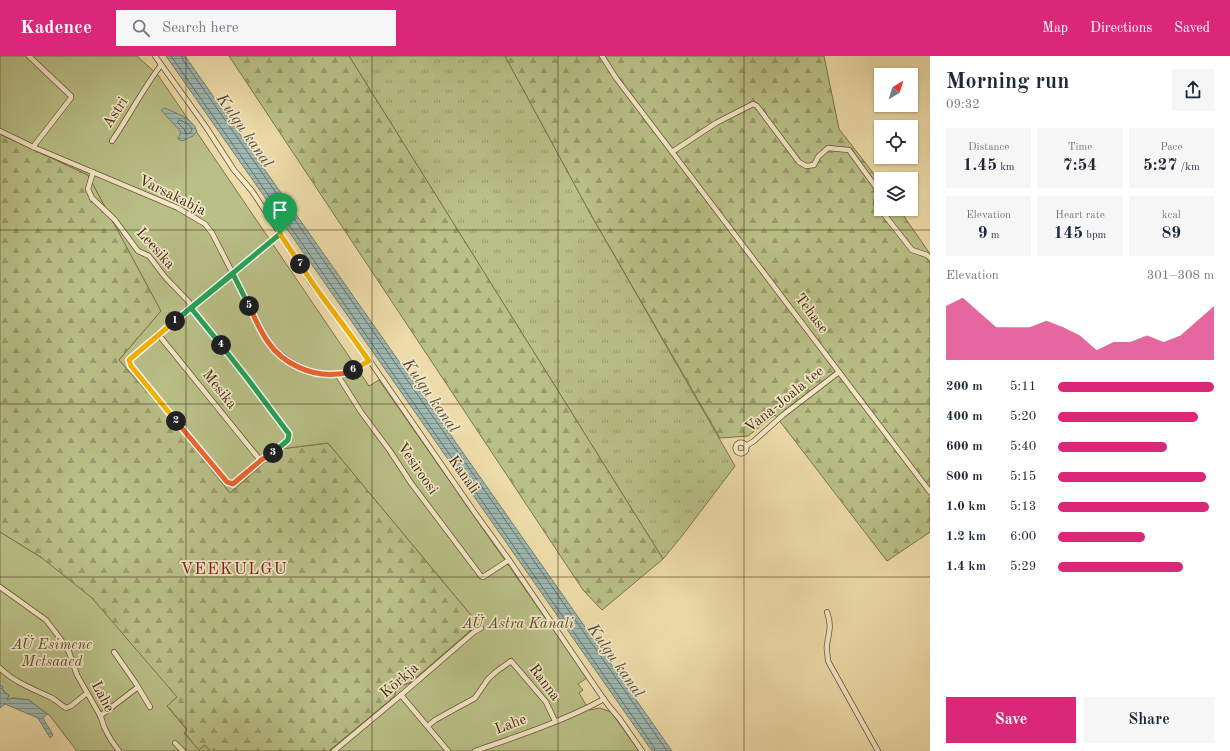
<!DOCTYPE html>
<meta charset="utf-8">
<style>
body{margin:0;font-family:"Old Standard TT",serif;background:#f6f6f7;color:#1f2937;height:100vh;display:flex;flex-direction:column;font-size:15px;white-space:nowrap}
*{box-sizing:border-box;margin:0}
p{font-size:13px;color:#747a83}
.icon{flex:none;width:22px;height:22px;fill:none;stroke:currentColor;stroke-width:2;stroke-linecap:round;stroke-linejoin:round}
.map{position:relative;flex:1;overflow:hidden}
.drawer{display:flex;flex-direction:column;background:#fff;width:300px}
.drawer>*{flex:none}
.needle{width:26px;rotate:38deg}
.controls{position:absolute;left:874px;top:12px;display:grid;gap:8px}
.controls a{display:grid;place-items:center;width:44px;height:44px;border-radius:0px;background:#fff;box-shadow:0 1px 3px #0004;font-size:20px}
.pin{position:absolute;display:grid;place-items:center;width:34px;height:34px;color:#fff;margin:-41px -17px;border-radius:50% 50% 50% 0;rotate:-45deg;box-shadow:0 0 4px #0007}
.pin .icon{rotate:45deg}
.km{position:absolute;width:20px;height:20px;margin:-10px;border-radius:50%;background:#222;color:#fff;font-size:11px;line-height:20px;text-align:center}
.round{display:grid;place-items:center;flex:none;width:42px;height:42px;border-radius:0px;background:#f6f6f7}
.headline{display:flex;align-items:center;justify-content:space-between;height:68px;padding:0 16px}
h1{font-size:22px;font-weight:700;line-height:30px}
.metrics{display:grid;grid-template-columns:repeat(3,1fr);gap:6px;height:68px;padding:4px 16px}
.metrics div{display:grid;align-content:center;border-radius:0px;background:#f6f6f7;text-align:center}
.metrics b{font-size:17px;font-weight:700}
.metrics small{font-size:11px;font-weight:400}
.metrics p{font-size:11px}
.chart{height:112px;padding:8px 16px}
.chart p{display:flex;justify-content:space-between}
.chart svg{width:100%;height:72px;margin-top:4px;fill:#db2777;opacity:.7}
.action{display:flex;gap:8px;margin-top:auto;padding:8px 16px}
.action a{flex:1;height:46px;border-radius:0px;background:#db2777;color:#fff;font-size:16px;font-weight:700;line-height:46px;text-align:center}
.action a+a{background:#f6f6f7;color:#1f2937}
ul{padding:0 16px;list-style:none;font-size:13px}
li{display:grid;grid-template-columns:64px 48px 1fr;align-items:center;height:30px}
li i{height:10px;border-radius:5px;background:#db2777}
header{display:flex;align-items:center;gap:24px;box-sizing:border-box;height:56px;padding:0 20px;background:#db2777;color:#fff}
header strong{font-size:19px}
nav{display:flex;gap:22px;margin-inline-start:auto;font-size:14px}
.search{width:280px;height:36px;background:#f6f6f7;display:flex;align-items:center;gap:10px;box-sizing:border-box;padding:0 14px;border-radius:0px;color:#747a83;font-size:15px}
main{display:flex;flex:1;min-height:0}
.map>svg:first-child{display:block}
.grass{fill:url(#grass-tufts);stroke:#7c744d}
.forest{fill:url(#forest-firs);stroke:#7c744d}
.green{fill:#b9c087;stroke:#7c744d}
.water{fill:url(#water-rules);stroke:#787f73}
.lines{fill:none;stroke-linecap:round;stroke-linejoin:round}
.shore{stroke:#6e7063;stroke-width:1}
.minor-casing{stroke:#6b5538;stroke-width:6}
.minor{stroke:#f3e8c7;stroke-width:4.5}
.split-1-casing{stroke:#fff;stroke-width:8}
.split-2-casing{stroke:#fff;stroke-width:8}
.split-3-casing{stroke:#fff;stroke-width:8}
.split-4-casing{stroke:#fff;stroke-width:8}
.split-5-casing{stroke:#fff;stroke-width:8}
.split-6-casing{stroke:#fff;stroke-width:8}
.split-7-casing{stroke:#fff;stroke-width:8}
.split-8-casing{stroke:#fff;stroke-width:8}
.split-1{stroke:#22a559;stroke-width:5}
.split-2{stroke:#f5b400;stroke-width:5}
.split-3{stroke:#f0652b;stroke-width:5}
.split-4{stroke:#22a559;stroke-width:5}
.split-5{stroke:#22a559;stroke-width:5}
.split-6{stroke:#f0652b;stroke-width:5}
.split-7{stroke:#f5b400;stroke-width:5}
.split-8{stroke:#f5b400;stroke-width:5}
.grid{fill:none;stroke:#402813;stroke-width:1;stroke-opacity:0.55}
.labels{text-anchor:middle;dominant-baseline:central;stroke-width:3.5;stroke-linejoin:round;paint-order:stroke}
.street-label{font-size:15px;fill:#402813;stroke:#f3e8c7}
.park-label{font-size:15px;font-style:italic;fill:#5e4e30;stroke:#f3e8c7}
.water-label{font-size:16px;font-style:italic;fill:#574c3b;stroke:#f3e8c7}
.quarter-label{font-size:17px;letter-spacing:1px;fill:#7a1f14;stroke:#f3e8c7}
</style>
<header>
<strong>Kadence</strong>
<div class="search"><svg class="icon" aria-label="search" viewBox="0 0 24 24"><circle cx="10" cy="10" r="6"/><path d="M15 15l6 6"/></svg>Search here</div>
<nav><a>Map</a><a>Directions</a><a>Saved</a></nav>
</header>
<main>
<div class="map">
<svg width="930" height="695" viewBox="0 0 930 695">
<defs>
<pattern id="grass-tufts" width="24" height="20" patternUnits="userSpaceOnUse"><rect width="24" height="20" fill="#b9c087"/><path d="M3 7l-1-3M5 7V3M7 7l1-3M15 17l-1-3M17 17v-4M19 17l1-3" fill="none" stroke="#989c6d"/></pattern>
<pattern id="forest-firs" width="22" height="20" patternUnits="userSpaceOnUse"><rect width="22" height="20" fill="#b9c087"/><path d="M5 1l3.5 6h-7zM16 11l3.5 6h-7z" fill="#989c6d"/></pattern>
<pattern id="water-rules" width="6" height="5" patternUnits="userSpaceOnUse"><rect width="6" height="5" fill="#9db9b3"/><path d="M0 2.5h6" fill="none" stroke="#819690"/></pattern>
</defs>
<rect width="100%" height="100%" fill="#eddca9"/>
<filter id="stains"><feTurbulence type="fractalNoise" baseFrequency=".005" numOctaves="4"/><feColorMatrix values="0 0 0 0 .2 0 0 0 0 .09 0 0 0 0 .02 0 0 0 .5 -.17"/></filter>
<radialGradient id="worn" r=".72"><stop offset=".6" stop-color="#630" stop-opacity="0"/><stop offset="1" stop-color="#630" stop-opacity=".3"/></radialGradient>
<path class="grass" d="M 349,0 L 505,0 L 590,157 L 735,410 L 682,480 L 663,503 Z"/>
<g class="forest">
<path d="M 229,0 L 349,0 L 663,503 L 602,554 L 583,534 Z"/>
<path d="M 505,0 L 824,0 L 839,73 L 881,127 L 881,153 L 899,153 L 930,198 L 930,476 L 887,505 L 775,359 L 748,380 L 720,382 L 590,157 Z"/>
<path d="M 0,78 L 88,119 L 161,255 L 119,304 L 164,355 L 230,437 L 280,393 L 328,387 L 475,564 L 468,577 L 410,627 L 403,629 L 395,636 L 395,640 L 329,695 L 210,695 L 205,689 L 199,694 L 184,676 L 187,673 L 167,650 L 176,641 L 42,502 L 0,476 Z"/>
</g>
<g class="green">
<path d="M 0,0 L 137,0 L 158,19 L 369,330 L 379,324 L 587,622 L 578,628 L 583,634 L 579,637 L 589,654 L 600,652 L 611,656 L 639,695 L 329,695 L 395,640 L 395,636 L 403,629 L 410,627 L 478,568 L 483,569 L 478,562 L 475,564 L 328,387 L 280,393 L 230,437 L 164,355 L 119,304 L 161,255 L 88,119 L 0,78 Z"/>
<path d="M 0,476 L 42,502 L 92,542 L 177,641 L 167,650 L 187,674 L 184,677 L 199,694 L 205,689 L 210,695 L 77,695 L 50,660 L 29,644 L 13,642 L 7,644 L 9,639 L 4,636 L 2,632 L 3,631 L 0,629 Z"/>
</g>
<g class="water">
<path d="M 166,0 L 185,0 L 672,695 L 652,695 Z"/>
<path d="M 165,52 C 175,57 193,62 197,75 L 193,80 L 182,85 L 178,83 L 181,76 L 161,54 Z"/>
<path d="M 0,629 L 3,631 L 2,632 L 4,636 L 9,639 L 7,644 L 13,642 L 29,644 L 47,658 L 43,662 L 53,679 L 50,682 L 38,662 L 5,648 L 0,652 Z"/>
</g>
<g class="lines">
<g class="shore">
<path d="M 171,0 L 654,691 L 655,695"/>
<path d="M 182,0 L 183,4 L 667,695"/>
<path d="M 179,64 C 184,65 191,69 192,74 L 190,77 L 186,78 L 184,73 L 178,67 Z"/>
</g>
<defs>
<g id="minor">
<path d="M 29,0 L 71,40 L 71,42 L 33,91"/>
<path d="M 155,0 L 206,71 L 234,114 L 252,135 L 297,203 L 311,227 L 354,282 L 475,457 L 509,504 L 590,623 L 608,649 L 619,662 L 642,695"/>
<path d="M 602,0 L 616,22 L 930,436"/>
<path d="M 0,75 L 33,91 L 178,152 L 205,168 L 212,177 L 268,286 C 295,316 333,331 369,305"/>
<path d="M 112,85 C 129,60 143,33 161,9"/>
<path d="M 672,96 L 716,67 L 753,48 L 757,50 L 799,106 L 806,110 L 814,109 L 818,101 L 828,92 L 849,94 L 878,134 L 876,148 L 912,194 L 927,199 L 930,202"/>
<path d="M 93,116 L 88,133 L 92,142 L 115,164 L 138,195 L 149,200 L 165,221 L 189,246 L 191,252 L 247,322 L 289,378 L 288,384 L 267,401 L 260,404 L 256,410 L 233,428 L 227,426 L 131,310 L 129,304 C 178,261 230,220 280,178"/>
<path d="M 158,278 L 260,404"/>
<path d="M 337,318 L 361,356 L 390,395 L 411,427 L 481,520 L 483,521 L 509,504"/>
<circle cx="741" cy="392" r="5.5"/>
<path d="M 746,390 L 754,385 L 783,359 L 839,316"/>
<path d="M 0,531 L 46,564 L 59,581 L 69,596 L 77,619 L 101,661 L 104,671 L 111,684 L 119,695"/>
<path d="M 827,556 C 832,570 829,575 827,589 C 826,594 828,600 828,605 L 878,695"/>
<path d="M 114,596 L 135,626 L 150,651"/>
<path d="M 0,612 C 14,626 33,633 50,641 C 56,644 61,649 66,652 L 71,650 L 87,637"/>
<path d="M 401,639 L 448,695"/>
<path d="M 100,660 L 138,631"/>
<path d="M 428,670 L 435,664 L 475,642 L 488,623 L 497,615 L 511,605 L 546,646 L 555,665"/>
<path d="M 175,687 L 183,695"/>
<path d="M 334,695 L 401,639 L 474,576 L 481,572"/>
<path d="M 475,695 C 518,680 564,665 604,643"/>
</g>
</defs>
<use href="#minor" class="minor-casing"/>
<use href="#minor" class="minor"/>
</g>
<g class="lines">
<defs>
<path id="split-1" d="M 175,265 L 280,178"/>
<path id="split-2" d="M 175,265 L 129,304 L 131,310 L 176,365"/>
<path id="split-3" d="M 176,365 L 227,426 L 233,428 C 242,420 251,413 260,405 C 263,402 269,400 273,397"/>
<path id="split-4" d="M 221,289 L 247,322 L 289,378 L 288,384 L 273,397"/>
<path id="split-5" d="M 221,289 L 191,252 L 233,218 L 249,250"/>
<path id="split-6" d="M 249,250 C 255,262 260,275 268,286 C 283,308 312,321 338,318 C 343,318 349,316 353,314"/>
<path id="split-7" d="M 300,208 C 321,242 347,272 369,305 L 353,314"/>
<path id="split-8" d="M 280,178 L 300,208"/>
</defs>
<use href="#split-1" class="split-1-casing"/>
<use href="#split-2" class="split-2-casing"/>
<use href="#split-3" class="split-3-casing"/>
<use href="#split-4" class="split-4-casing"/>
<use href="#split-5" class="split-5-casing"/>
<use href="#split-6" class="split-6-casing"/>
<use href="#split-7" class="split-7-casing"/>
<use href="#split-8" class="split-8-casing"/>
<use href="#split-1" class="split-1"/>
<use href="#split-2" class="split-2"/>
<use href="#split-3" class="split-3"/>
<use href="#split-4" class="split-4"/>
<use href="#split-5" class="split-5"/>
<use href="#split-6" class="split-6"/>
<use href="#split-7" class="split-7"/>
<use href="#split-8" class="split-8"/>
</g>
<path class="grid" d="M 186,0 L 186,695M 372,0 L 372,695M 558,0 L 558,695M 744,0 L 744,695M 0,174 L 930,174M 0,348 L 930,348M 0,521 L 930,521"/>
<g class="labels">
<g class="street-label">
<text transform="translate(116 57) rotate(-57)">Astri</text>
<text transform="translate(172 140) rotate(26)">Varsakabja</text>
<text transform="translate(155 193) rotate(48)">Leesika</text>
<text transform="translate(811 258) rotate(53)">Tehase</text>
<text transform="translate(219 334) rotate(51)">Mesika</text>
<text transform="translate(785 344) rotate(-39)">Vana-Joala tee</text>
<text transform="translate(417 413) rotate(55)">Vesiroosi</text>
<text transform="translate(463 419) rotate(55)">Kanali</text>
<text transform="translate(400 625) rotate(-41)">Kõrkja</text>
<text transform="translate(544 627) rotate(53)">Ranna</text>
<text transform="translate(102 641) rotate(62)">Lahe</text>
<text transform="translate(511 669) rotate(-21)">Lahe</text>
</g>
<g class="park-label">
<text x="518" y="568">AÜ Astra Kanali</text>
<text x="52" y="589">AÜ Esimene<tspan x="52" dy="17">Metsaaed</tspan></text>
</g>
<g class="water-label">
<text transform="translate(244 75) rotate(55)">Kulgu kanal</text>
<text transform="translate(430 340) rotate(55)">Kulgu kanal</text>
<text transform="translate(615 605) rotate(55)">Kulgu kanal</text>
</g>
<g class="quarter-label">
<text x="234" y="513">VEEKULGU</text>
</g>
</g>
<rect width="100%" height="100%" filter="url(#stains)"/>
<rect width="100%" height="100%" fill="url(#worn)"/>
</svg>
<div class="controls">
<a><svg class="needle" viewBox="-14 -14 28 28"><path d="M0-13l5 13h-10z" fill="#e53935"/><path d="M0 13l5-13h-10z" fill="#747a83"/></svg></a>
<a><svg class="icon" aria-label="locate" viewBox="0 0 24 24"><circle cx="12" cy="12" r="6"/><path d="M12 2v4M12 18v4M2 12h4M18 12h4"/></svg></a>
<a><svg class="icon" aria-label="layers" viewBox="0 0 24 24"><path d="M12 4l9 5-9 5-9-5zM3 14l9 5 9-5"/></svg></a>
</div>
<div class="pin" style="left:280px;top:178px;background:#1e9e55"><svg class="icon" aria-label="arrive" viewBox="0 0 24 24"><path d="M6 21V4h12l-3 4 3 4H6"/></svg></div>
<b class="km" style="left:175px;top:265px">1</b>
<b class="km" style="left:176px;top:365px">2</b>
<b class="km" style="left:273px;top:397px">3</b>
<b class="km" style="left:221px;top:289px">4</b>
<b class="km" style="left:249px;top:250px">5</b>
<b class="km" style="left:353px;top:314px">6</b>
<b class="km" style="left:300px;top:208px">7</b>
</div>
<section class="drawer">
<div class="headline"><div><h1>Morning run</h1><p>09:32</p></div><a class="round"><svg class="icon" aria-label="share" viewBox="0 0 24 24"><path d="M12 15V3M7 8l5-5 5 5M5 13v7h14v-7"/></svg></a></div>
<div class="metrics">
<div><p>Distance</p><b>1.45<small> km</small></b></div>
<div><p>Time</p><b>7:54</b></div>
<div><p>Pace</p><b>5:27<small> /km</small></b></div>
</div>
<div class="metrics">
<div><p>Elevation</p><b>9<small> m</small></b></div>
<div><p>Heart rate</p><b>145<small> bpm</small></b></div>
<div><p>kcal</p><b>89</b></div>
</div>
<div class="chart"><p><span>Elevation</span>301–308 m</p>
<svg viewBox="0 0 160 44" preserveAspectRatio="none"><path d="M0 44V11L10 6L20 15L30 24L40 24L50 24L60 20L70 24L80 29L90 38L100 33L110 33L120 29L130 33L140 29L150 20L160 11V44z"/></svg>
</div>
<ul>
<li><b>200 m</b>5:11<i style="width:100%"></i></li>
<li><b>400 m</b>5:20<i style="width:90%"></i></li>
<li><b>600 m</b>5:40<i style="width:70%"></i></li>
<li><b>800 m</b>5:15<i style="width:95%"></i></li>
<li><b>1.0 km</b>5:13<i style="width:97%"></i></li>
<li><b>1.2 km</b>6:00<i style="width:56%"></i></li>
<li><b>1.4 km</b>5:29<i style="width:80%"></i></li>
</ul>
<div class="action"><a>Save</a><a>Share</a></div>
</section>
</main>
